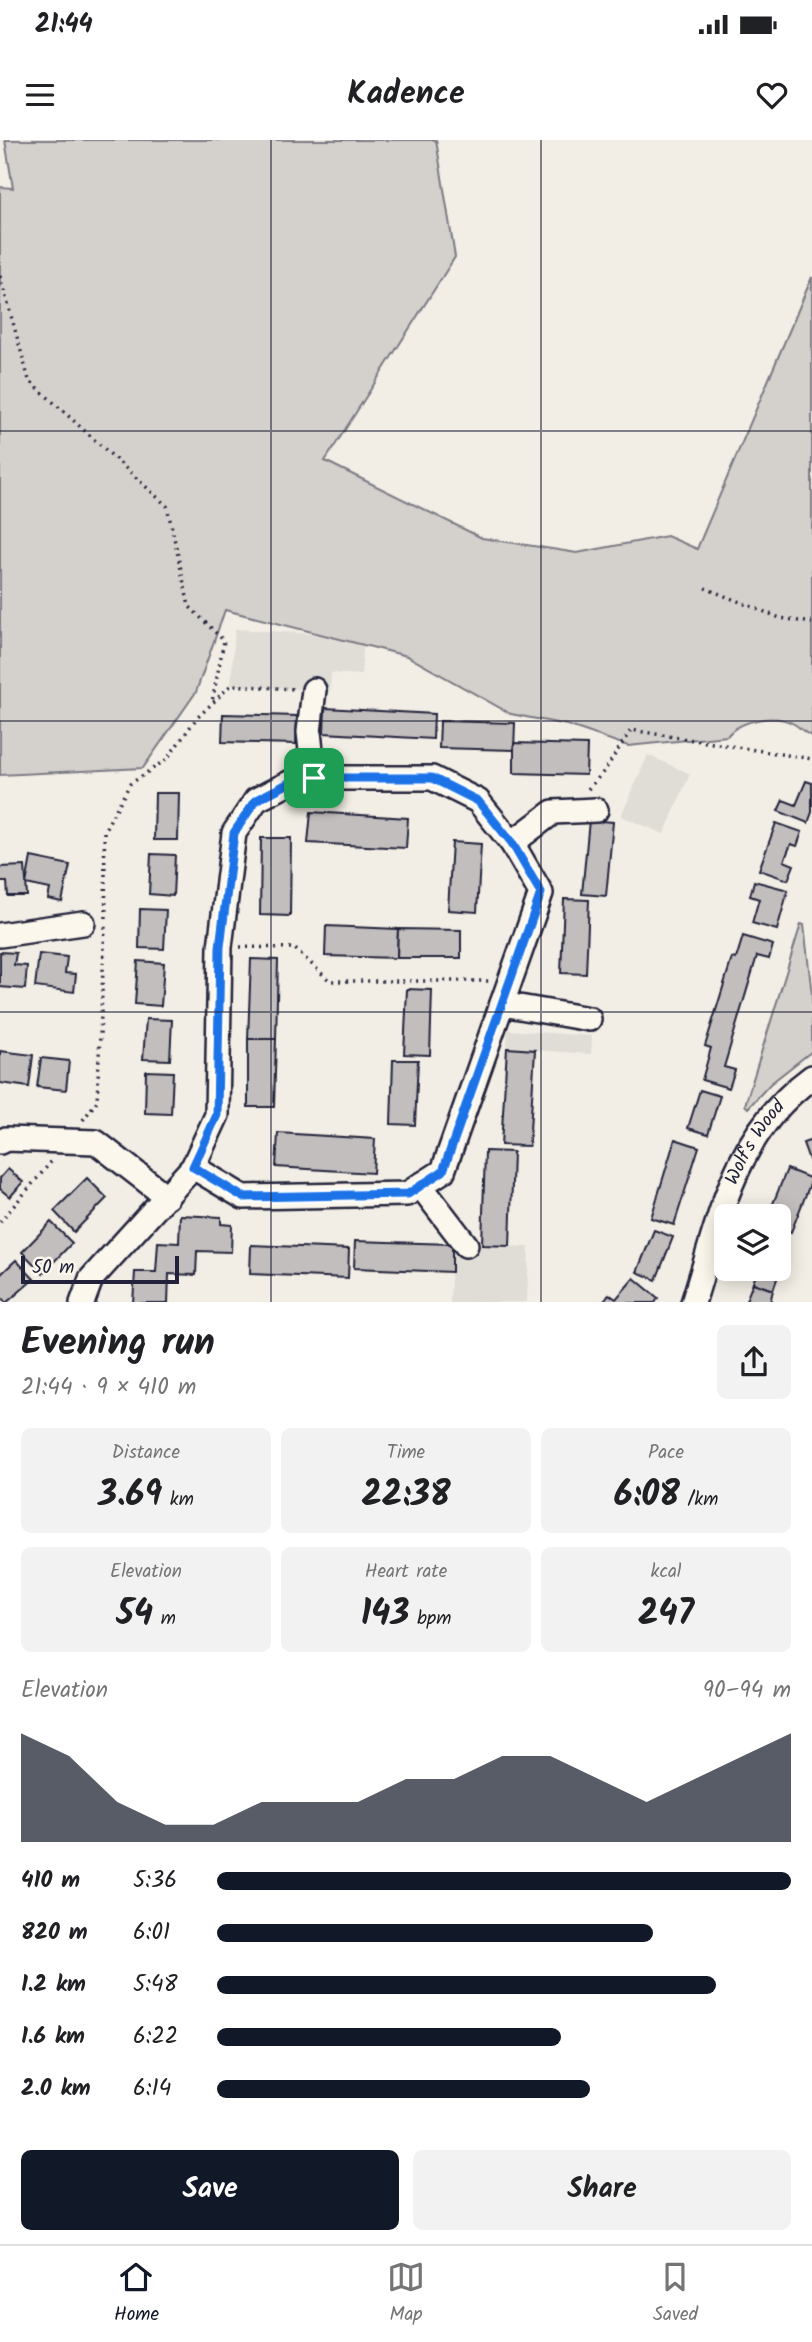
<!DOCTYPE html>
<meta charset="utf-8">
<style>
body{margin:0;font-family:Kalam,sans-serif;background:#f2f2f2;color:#202124;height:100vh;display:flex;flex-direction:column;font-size:26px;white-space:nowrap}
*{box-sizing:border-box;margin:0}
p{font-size:23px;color:#757577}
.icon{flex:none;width:38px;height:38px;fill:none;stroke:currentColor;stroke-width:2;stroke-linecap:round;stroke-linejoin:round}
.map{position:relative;height:1162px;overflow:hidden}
.drawer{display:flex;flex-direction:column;background:#fff;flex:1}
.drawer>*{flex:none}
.tools{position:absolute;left:714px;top:1064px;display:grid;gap:14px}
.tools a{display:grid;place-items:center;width:77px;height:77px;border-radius:10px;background:#fff;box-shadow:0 4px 18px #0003;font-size:35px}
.scale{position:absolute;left:21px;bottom:18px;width:158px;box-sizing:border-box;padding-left:7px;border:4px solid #22223b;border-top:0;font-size:19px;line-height:24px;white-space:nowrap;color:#22223b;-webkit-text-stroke:5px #fbf7ec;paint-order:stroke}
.pin{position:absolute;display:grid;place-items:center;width:60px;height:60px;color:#fff;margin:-30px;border-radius:14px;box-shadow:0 4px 10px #0006}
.round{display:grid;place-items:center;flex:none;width:74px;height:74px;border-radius:10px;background:#f2f2f2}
.overview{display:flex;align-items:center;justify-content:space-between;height:119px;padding:0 21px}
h1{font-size:38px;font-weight:800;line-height:52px}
.stats{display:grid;grid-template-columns:repeat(3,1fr);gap:10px;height:119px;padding:7px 21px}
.stats div{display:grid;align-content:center;border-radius:10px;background:#f2f2f2;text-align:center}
.stats b{font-size:35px;font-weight:800}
.stats small{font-size:19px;font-weight:400}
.stats p{font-size:19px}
.chart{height:196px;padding:14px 21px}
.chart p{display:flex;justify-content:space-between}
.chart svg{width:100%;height:126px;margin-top:7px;fill:#111827;opacity:.7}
.button{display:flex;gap:14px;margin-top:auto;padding:14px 21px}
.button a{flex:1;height:80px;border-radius:10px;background:#111827;color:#fff;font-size:28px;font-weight:800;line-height:80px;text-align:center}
.button a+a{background:#f2f2f2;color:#202124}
ul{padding:0 21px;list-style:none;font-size:23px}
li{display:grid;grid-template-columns:112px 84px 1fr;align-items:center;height:52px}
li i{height:18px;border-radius:9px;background:#111827}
.status{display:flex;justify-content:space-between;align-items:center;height:49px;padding:0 35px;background:#fff;direction:ltr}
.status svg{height:19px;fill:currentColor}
header{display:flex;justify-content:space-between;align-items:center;height:91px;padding:0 21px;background:#fff;font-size:32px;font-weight:800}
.dock{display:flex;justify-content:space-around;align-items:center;height:98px;border-top:2px solid #e0e0e0;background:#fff;font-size:19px;color:#757577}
.dock a{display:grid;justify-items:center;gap:4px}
.dock .on{color:#111827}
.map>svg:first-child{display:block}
.built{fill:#e0dcd6}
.green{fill:#d4d1cc;stroke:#7b7a84;stroke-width:2}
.building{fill:#c2bebe;stroke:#22223b;stroke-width:2}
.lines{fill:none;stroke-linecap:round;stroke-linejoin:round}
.minor-casing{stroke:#22223b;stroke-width:28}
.path{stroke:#22223b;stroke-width:3.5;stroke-dasharray:2 5;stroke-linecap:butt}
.minor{stroke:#fbf7ec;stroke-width:23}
.route-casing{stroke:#fff;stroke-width:14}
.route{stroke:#1a73e8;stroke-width:9}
.grid{fill:none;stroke:#22223b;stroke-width:2;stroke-opacity:0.55}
.labels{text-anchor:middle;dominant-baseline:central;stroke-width:6;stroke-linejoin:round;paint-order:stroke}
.street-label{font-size:19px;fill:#22223b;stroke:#fbf7ec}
</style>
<div class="status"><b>21:44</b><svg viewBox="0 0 49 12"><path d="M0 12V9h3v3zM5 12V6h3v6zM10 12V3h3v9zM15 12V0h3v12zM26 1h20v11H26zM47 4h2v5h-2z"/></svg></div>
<header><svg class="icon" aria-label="menu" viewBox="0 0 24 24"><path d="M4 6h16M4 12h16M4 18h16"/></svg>Kadence<svg class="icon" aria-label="heart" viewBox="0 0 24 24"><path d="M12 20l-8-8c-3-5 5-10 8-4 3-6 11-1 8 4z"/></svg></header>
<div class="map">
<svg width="812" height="1163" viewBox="0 0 812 1163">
<rect width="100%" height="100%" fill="#f2eee5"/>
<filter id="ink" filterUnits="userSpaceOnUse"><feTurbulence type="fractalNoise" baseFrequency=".0143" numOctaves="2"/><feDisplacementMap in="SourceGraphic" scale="14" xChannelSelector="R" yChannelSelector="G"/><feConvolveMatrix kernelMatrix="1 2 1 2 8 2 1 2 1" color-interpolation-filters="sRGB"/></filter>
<g filter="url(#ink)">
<g class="built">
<path d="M 235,489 L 364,497 L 361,535 L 331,533 L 330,551 L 231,545 Z"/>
<path d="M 648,615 L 690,634 L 664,694 L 621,676 Z"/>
<path d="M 508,890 L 592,896 L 591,914 L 507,908 Z"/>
<path d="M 452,1104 L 529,1107 L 527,1162 L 450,1163 Z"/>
</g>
<g class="green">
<path d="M 5,0 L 436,0 L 455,117 L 325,321 L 482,398 L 577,413 L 667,396 L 697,409 L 812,137 L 812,596 C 805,594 801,588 794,584 C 775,573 740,580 727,596 L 628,606 L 567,585 L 511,574 L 407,516 L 225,470 L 196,552 L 143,628 L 0,635 L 0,47 L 13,48 Z"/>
<path d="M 801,784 L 804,785 L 812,855 L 812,911 L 770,944 L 748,968 L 745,965 Z"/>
</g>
<g class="building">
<path d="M 325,568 L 434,574 L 433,599 L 324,593 Z"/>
<path d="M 223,574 L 297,576 L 296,604 L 222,602 Z"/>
<path d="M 440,581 L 515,583 L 514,610 L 439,608 Z"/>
<path d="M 514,603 L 587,605 L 586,635 L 514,633 Z"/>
<path d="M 806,641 L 812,643 L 812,672 L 808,683 L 778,671 L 783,660 L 796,665 Z"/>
<path d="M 155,653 L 179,653 L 178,700 L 154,700 Z"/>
<path d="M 311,672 L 408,678 L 406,708 L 308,703 Z"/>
<path d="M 589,680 L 613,682 L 606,756 L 582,754 Z"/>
<path d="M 776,683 L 802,692 L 797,706 L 791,704 L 784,721 L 794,725 L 788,740 L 759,730 Z"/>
<path d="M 261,698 L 291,698 L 290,776 L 260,775 Z"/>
<path d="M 452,702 L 481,704 L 477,772 L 448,770 Z"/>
<path d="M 151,714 L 175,715 L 173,756 L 149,754 Z"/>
<path d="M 31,717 L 70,725 L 62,762 L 48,759 L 50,749 L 26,744 Z"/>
<path d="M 25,726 L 27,756 L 8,756 L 7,742 L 0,742 L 0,727 Z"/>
<path d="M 754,741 L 788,750 L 777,790 L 752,783 L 759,759 L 750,756 Z"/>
<path d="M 564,759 L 589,760 L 586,834 L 561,833 Z"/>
<path d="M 140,769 L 166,770 L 164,809 L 139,808 Z"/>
<path d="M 326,786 L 398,789 L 397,818 L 325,816 Z"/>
<path d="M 398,789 L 461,790 L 461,818 L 397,818 Z"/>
<path d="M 743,796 L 773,805 L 769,819 L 757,816 L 724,927 L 735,930 L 729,948 L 702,940 L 711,908 L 705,906 L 732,818 L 736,819 Z"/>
<path d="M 0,812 L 16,813 L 14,825 L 27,826 L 25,849 L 0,847 Z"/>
<path d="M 39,814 L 67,817 L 65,833 L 76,834 L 74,852 L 35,847 Z"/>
<path d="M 251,819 L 278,820 L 276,899 L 248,899 Z"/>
<path d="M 138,821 L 164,823 L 161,866 L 135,864 Z"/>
<path d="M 407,849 L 432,850 L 430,915 L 404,914 Z"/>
<path d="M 146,879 L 172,880 L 170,920 L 143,919 Z"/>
<path d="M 248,899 L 276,899 L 274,967 L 248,967 Z"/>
<path d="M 507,908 L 535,910 L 529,1006 L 501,1005 Z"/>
<path d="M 0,911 L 33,915 L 29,947 L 0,943 Z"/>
<path d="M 41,918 L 69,921 L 66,950 L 37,947 Z"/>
<path d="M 393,920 L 418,920 L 415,985 L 391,984 Z"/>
<path d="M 146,931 L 173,932 L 171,974 L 145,973 Z"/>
<path d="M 700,950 L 720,956 L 708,994 L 688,988 Z"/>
<path d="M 278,993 L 375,999 L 373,1033 L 276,1027 Z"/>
<path d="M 675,999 L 699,1007 L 674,1085 L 651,1078 Z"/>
<path d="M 812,1000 L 812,1028 L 803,1003 Z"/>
<path d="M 485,1011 L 513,1012 L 510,1106 L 482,1105 Z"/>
<path d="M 8,1029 L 23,1042 L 10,1057 L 0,1049 L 0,1038 Z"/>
<path d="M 787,1029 L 812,1039 L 791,1092 L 779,1087 L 779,1076 L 768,1076 Z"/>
<path d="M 87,1038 L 107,1058 L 74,1092 L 54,1071 Z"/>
<path d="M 180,1075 L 221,1077 L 221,1084 L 232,1085 L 231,1112 L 197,1111 L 196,1135 L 169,1134 L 168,1163 L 133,1163 L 135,1132 L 156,1132 L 158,1102 L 179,1103 Z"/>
<path d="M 51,1082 L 72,1103 L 43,1133 L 22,1112 Z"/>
<path d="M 654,1090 L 673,1097 L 656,1140 L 637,1132 Z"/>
<path d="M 355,1101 L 452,1104 L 452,1132 L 354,1128 Z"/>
<path d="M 251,1105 L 349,1109 L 348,1138 L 250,1134 Z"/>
<path d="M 779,1105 L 788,1108 L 773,1150 L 753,1143 L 758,1129 L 779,1129 Z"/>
<path d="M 16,1120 L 34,1139 L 6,1163 L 0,1156 L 0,1135 Z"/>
<path d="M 634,1138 L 658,1158 L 655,1163 L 602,1163 L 609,1154 L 616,1159 Z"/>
<path d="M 753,1143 L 773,1150 L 770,1163 L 745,1163 Z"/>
</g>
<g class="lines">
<defs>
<g id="minor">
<path d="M 314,550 L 309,592 L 314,638"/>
<path d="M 512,703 L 553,672 L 596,670"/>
<path d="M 0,795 L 83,783"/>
<path d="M 502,864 L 589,879"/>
<path d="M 0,1002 L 6,999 L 96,1002 L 167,1057"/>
<path d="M 420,1045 L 466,1105"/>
<path d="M 82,1163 L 91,1139 L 193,1027 L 217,975 L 220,807 L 234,693 L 256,660 L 299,638 L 432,638 L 478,661 L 512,703 L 541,753 L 443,1031 L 407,1054 L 243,1057 L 193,1027"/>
<path id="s1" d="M 693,1163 C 721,1075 734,994 812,937"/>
</g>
</defs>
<use href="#minor" class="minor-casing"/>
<g class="path">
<path d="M 0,136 L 29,240 L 167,366 L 189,466 L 224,501 L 212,562"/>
<path d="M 705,448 L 780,478 L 812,483"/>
<path d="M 588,649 L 605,630 L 631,590 L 812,619"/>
<path d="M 106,778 L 104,691 L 130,644 L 167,619 L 196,579 L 231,545 L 293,549"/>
<path d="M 240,807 L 294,808 L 330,841 L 489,841"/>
<path d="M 83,980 L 97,961 L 105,786"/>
<path d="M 0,1082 L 51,1022"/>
</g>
<use href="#minor" class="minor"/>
</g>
</g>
<g class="lines" filter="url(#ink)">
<defs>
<path id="route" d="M 299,638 L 432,638 L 478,661 L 512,703 L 541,753 L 443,1031 L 408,1054 L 243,1057 L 193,1027 L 217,975 L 220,807 L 234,693 L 256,660 Z"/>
</defs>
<use href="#route" class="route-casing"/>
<use href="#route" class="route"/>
</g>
<path class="grid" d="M 271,0 L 271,1163M 541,0 L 541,1163M 0,291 L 812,291M 0,581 L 812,581M 0,872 L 812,872"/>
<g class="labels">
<g class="street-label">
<text stroke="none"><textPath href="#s1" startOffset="173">Wolf's Wood</textPath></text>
</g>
</g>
</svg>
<div class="tools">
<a><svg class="icon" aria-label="layers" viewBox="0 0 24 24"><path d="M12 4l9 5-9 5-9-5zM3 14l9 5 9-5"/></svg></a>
</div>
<div class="scale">50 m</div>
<div class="pin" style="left:314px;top:638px;background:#1e9e55"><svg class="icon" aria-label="arrive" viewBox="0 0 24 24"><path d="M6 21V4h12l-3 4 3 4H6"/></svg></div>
</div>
<section class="drawer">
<div class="overview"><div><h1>Evening run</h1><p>21:44 · 9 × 410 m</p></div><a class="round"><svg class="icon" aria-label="share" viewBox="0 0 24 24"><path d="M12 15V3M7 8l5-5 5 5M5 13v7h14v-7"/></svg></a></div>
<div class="stats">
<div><p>Distance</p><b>3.69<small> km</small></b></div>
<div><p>Time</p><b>22:38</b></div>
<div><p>Pace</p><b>6:08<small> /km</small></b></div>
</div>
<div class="stats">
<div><p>Elevation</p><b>54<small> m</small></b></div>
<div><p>Heart rate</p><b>143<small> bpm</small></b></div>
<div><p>kcal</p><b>247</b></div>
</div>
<div class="chart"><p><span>Elevation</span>90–94 m</p>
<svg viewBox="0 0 160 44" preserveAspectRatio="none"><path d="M0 44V6L10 14L20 30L30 38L40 38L50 30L60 30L70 30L80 22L90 22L100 14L110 14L120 22L130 30L140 22L150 14L160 6V44z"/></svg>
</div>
<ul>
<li><b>410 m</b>5:36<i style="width:100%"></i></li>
<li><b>820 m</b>6:01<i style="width:76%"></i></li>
<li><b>1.2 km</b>5:48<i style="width:87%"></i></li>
<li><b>1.6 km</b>6:22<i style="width:60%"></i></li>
<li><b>2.0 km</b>6:14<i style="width:65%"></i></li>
</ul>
<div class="button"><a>Save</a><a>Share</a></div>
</section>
<nav class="dock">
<a class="on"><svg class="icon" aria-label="home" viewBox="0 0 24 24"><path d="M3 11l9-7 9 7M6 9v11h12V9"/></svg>Home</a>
<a><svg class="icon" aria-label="map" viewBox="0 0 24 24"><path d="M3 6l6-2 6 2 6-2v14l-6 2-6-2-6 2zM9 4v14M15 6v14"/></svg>Map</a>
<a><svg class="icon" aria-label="saved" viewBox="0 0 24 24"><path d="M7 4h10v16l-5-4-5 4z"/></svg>Saved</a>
</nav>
